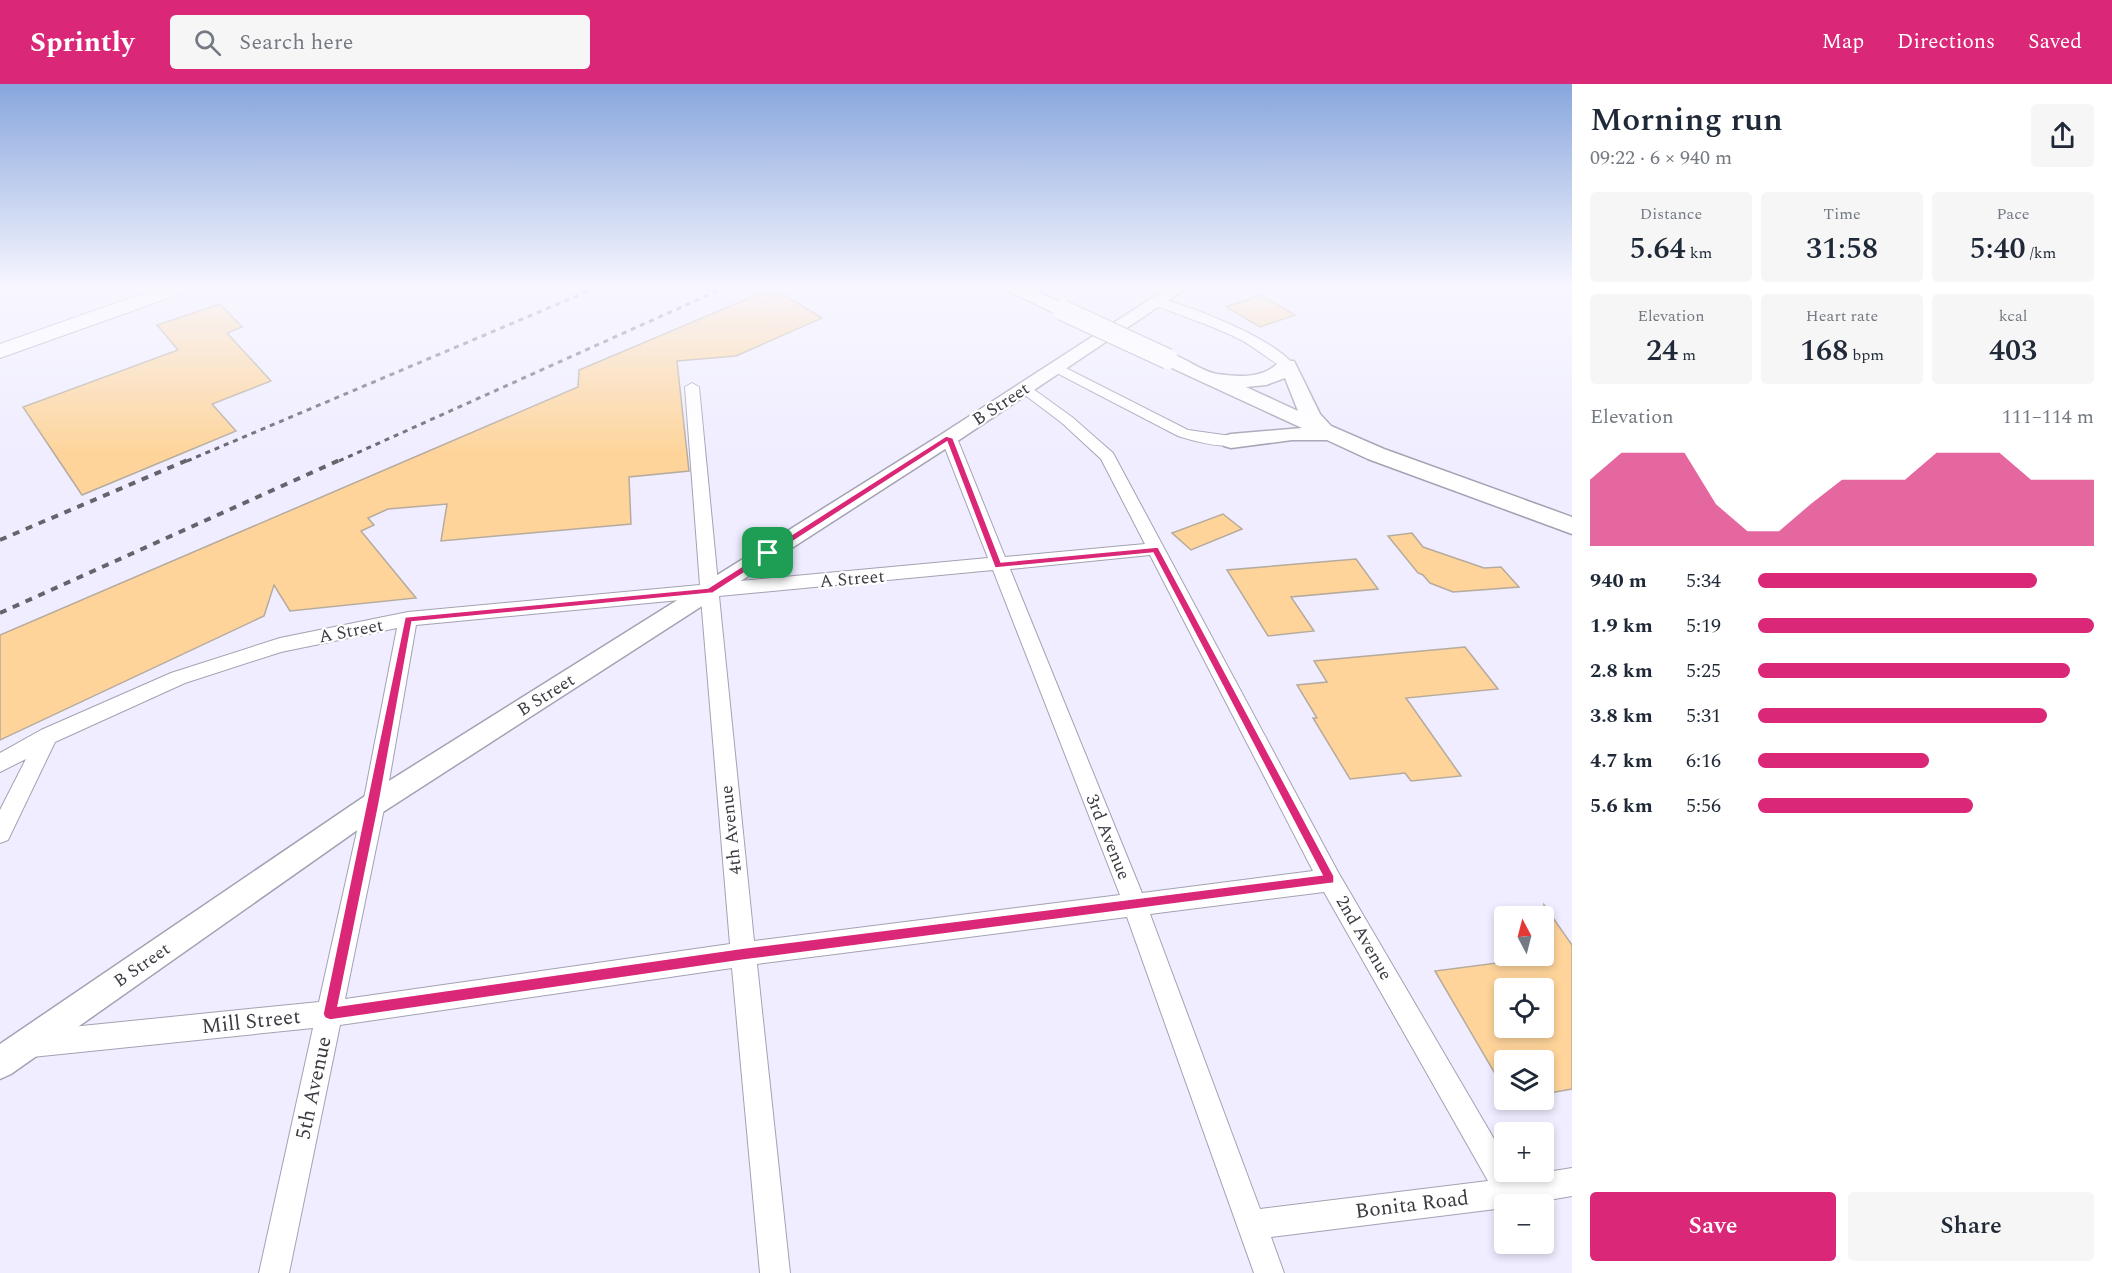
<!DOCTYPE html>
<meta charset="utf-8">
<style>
body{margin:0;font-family:Spectral,serif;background:#f6f6f7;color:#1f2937;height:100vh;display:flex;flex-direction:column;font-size:22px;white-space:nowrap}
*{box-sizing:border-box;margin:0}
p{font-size:20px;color:#747a83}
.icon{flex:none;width:33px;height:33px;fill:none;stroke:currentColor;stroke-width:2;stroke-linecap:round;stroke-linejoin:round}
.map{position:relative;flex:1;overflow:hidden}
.sheet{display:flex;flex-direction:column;background:#fff;width:540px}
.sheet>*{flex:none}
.needle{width:39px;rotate:353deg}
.tools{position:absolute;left:1494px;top:822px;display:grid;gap:12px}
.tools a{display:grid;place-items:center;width:60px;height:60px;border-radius:6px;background:#fff;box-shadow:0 3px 9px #0003;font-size:30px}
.pin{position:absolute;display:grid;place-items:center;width:51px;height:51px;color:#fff;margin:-26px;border-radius:12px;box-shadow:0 3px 9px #0006}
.round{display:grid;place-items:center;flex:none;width:63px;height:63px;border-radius:6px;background:#f6f6f7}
.summary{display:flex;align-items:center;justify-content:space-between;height:102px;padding:0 18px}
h1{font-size:33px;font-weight:600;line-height:45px}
.figures{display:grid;grid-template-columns:repeat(3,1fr);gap:9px;height:102px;padding:6px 18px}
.figures div{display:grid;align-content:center;border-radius:6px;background:#f6f6f7;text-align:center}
.figures b{font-size:30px;font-weight:600}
.figures small{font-size:16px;font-weight:400}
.figures p{font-size:16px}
.chart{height:168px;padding:12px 18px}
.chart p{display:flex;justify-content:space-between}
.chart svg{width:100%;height:108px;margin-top:6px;fill:#db2777;opacity:.7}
.cta{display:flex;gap:12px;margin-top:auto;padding:12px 18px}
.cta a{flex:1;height:69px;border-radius:6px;background:#db2777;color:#fff;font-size:24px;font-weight:600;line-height:69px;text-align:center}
.cta a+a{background:#f6f6f7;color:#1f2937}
ul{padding:0 18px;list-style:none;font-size:20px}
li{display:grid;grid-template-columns:96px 72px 1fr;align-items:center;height:45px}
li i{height:15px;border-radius:8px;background:#db2777}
header{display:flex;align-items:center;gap:36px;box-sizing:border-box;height:84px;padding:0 30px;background:#db2777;color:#fff}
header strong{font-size:28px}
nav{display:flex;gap:33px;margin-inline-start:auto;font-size:21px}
.search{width:420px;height:54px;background:#f6f6f7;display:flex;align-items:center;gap:15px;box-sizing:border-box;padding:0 21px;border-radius:6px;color:#747a83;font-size:22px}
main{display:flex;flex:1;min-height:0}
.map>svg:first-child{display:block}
.building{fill:#fed49a;stroke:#b6ab9d;stroke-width:1.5;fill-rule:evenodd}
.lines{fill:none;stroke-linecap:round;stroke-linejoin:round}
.minor-casing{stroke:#a3a2b2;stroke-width:2}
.tertiary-casing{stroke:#a3a2b2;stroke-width:3}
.secondary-casing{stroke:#a3a2b2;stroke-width:3}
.primary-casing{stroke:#a3a2b2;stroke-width:2}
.minor{fill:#fff;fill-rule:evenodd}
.tertiary{fill:#fff;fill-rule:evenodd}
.secondary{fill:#fff;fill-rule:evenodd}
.primary{fill:#fff;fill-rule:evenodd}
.rail-far1{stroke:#65646d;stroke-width:3;stroke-dasharray:5 5;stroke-linecap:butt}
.rail{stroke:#65646d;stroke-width:4;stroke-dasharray:7 7;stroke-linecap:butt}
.secondary-bridge-casing{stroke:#a3a2b2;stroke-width:22;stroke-linecap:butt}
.secondary-bridge{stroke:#fff;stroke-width:20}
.route{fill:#db2777;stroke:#fff;stroke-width:1.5;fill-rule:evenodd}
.labels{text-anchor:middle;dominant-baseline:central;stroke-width:4.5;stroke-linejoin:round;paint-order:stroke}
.street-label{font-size:18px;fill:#3c3b42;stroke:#fff}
.near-street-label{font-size:21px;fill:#3c3b42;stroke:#fff}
</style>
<header>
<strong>Sprintly</strong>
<div class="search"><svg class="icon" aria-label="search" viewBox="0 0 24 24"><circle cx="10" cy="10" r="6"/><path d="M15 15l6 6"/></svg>Search here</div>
<nav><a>Map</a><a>Directions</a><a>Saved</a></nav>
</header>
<main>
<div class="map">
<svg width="1572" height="1189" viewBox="0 0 1572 1189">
<rect width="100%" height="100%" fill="#efedff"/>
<g class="building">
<path d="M 773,204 L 822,234 L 736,272 L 677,277 L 689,387 L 629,393 L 631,440 L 441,457 L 447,420 L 388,425 L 368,434 L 374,441 L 361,447 L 416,514 L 290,527 L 274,501 L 264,532 L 0,656 L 0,551 L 578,303 L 579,286 Z"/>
<path d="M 1261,211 L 1295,231 L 1260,243 L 1226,223 Z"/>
<path d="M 220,220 L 242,243 L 227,249 L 271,297 L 212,320 L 236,347 L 82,411 L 23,323 L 178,266 L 157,241 Z"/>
<path d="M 1223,430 L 1242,445 L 1191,466 L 1172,449 Z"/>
<path d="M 1412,449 L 1423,463 L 1484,484 L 1501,483 L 1519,503 L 1453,508 L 1430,499 L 1423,491 L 1418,489 L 1388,452 Z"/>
<path d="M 1356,475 L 1378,505 L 1291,513 L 1314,547 L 1268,552 L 1227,486 Z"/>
<path d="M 1465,563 L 1498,605 L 1406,614 L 1461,692 L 1411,697 L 1405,689 L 1350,695 L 1313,634 L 1317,634 L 1297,601 L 1327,598 L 1314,577 Z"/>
<path d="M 1544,821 L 1572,861 L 1572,1005 L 1544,1010 L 1544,976 L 1504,976 L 1504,1005 L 1435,887 L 1544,873 ZM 1504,904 L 1544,904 L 1544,944 L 1504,944 Z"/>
</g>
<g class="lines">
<defs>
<g id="minor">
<path d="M 1159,214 C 1193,223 1273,254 1294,281 L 1287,285 C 1279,283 1254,263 1243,257 C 1215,242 1184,233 1154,221 L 1153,218 L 1154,215 Z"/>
<path d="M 1056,279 L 1188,346 L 1231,352 L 1239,357 C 1229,368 1191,356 1178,352 L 1051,286 L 1049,283 Z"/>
<path d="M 692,299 L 699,303 L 718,499 L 988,474 L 941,354 L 949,349 L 957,354 L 1005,473 L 1145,460 L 1101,375 L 1062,339 L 1017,305 L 1024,301 L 1029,302 L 1072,333 L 1113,369 L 1338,788 L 1504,1072 L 1504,1088 L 1513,1088 L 1517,1093 L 1572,1084 L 1572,1112 L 1526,1120 L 1504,1120 L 1504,1124 L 1271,1153 L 1284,1189 L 1254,1189 L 1127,833 L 757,880 L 790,1189 L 760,1189 L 732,884 L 340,941 L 289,1189 L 259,1189 L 313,944 L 32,973 L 23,969 L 19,960 L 23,951 L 32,947 L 319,918 L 363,720 L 397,544 L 281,568 L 185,599 L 55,658 L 8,756 L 0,759 L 0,726 L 26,675 L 0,688 L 0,669 L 41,646 L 171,589 L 280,554 L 408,528 L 700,501 L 685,303 ZM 1150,471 L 1313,787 L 1142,809 L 1010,485 ZM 993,486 L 1120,811 L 754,857 L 719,512 ZM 701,514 L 730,860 L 345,915 L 385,720 L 416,541 ZM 1324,808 L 1488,1097 L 1260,1125 L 1150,830 Z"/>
</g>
<path id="tertiary" d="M 1169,203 L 1188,203 L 956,358 L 383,728 L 11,990 L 0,995 L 0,960 L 365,712 L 942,350 Z"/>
<g id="secondary">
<path d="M 1007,203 L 1029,203 L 1068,222 L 1071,226 L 1068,230 L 1056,230 L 1009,207 Z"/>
<path d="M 1168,269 C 1185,273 1200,287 1217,290 C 1239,293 1264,295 1280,277 L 1294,277 L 1320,330 L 1331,342 L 1384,365 L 1572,433 L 1572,450 L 1368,375 L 1327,356 L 1292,356 L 1231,364 L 1224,362 L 1220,357 L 1224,352 L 1231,350 L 1302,344 L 1161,279 L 1158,275 L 1161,271 ZM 1285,294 L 1298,327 L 1246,303 L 1266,301 Z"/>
</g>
<path id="primary" d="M 161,203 L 191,203 L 188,207 L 0,274 L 0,260 Z"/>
</defs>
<use href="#minor" class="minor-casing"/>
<use href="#tertiary" class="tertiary-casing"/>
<use href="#secondary" class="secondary-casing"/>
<use href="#primary" class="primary-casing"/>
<use href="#minor" class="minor"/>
<use href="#tertiary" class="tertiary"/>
<use href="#secondary" class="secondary"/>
<use href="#primary" class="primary"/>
<g class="rail-far1">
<path d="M 187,377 L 598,203"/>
<path d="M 339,377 L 726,203"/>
</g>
<g class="rail">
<path d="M 0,456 L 190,375"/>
<path d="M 0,529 L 342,375"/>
</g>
<defs>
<path id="secondary-bridge" d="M 1062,226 L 1168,275"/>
</defs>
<use href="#secondary-bridge" class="secondary-bridge-casing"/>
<use href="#secondary-bridge" class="secondary-bridge"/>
</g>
<linearGradient id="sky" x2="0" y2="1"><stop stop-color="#88a6dd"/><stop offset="0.55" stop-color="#f8f7ff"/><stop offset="1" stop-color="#f8f7ff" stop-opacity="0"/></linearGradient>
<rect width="1572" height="370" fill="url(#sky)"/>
<path class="route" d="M 946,352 L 953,354 L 1001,478 L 1158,463 L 1334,792 L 1334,799 L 744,876 L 330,936 L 325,934 L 323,930 L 405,533 L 708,504 ZM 947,358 L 995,484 L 1153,469 L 1322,791 L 744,864 L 338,922 L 379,720 L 412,538 L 713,509 Z"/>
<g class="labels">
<g class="street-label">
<text transform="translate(1001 320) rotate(-33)">B Street</text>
<text transform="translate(852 495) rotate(-5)">A Street</text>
<text transform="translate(351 547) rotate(-11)">A Street</text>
<text transform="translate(546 611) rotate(-32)">B Street</text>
<text transform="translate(731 746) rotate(-96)">4th Avenue</text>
<text transform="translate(1108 753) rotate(68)">3rd Avenue</text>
<text transform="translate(1364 854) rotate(60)">2nd Avenue</text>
<text transform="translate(142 881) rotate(-35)">B Street</text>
</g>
<g class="near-street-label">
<text transform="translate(251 938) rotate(-6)">Mill Street</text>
<text transform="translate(314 1004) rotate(-78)">5th Avenue</text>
<text transform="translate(1412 1121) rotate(-7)">Bonita Road</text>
</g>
</g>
</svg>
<div class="tools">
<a><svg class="needle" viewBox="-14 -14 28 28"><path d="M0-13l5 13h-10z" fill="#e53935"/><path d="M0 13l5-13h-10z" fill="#747a83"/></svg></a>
<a><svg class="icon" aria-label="locate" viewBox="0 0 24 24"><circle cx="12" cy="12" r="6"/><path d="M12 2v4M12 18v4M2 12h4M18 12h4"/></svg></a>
<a><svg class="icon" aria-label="layers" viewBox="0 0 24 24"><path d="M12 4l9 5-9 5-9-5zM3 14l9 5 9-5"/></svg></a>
<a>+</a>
<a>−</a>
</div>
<div class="pin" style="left:768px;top:469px;background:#1e9e55"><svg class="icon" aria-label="arrive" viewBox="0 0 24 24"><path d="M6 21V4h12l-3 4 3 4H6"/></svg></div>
</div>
<section class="sheet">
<div class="summary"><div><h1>Morning run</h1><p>09:22 · 6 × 940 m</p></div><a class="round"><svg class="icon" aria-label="share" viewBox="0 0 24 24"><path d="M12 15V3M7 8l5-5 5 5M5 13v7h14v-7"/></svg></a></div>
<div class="figures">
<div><p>Distance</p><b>5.64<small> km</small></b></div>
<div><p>Time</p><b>31:58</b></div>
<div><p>Pace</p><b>5:40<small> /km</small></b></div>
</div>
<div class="figures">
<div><p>Elevation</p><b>24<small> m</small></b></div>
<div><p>Heart rate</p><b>168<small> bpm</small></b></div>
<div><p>kcal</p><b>403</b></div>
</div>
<div class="chart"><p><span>Elevation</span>111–114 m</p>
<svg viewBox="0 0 160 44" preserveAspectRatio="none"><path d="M0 44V17L10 6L20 6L30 6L40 27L50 38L60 38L70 27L80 17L90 17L100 17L110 6L120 6L130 6L140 17L150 17L160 17V44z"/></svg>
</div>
<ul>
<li><b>940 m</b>5:34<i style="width:83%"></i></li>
<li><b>1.9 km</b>5:19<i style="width:100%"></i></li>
<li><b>2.8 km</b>5:25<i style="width:93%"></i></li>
<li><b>3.8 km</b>5:31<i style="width:86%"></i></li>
<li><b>4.7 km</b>6:16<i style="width:51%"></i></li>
<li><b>5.6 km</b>5:56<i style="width:64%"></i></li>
</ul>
<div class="cta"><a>Save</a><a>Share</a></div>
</section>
</main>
